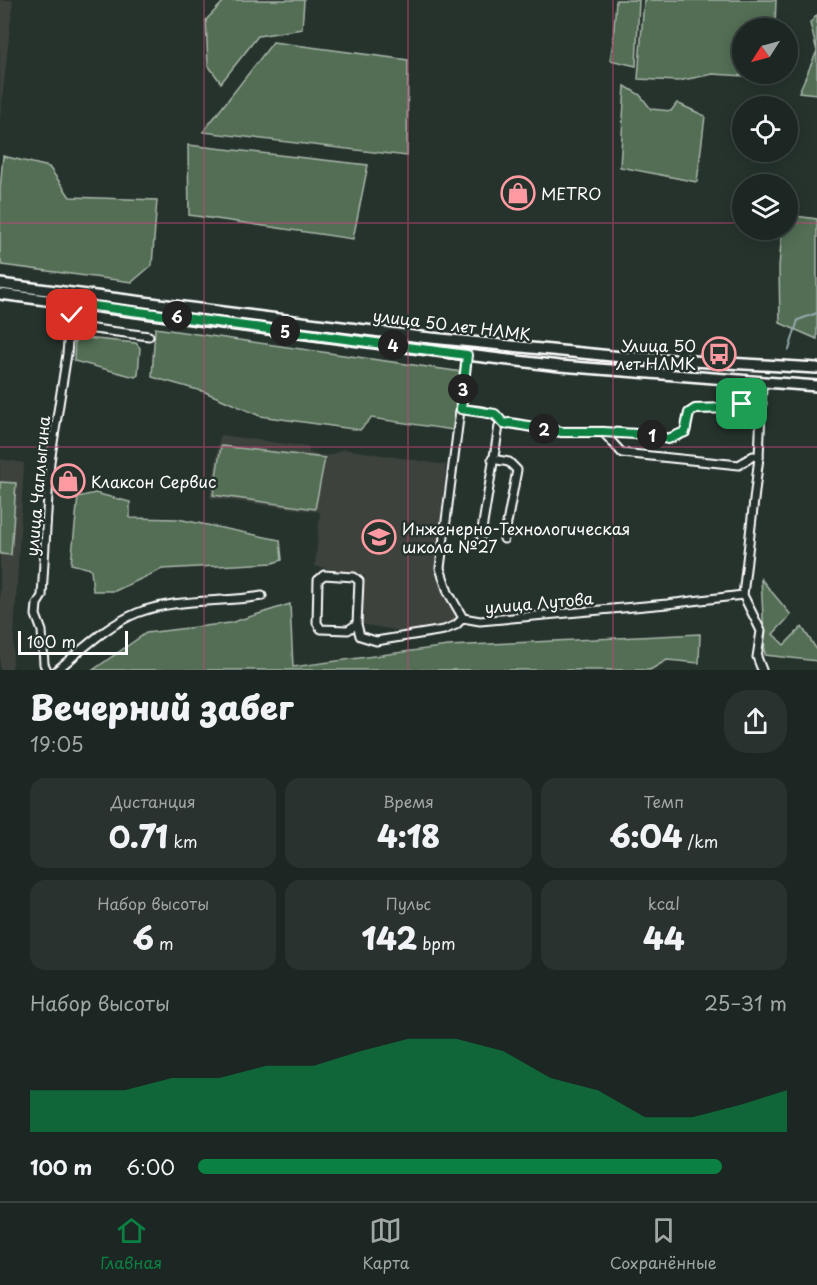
<!DOCTYPE html>
<html lang="ru">
<meta charset="utf-8">
<style>
body{margin:0;font-family:"Playpen Sans",sans-serif;background:#29322f;color:#f1f3f6;height:100vh;display:flex;flex-direction:column;font-size:22px;white-space:nowrap}
*{box-sizing:border-box;margin:0}
p{font-size:20px;color:#a0a5a5}
.icon{flex:none;width:33px;height:33px;fill:none;stroke:currentColor;stroke-width:2;stroke-linecap:round;stroke-linejoin:round}
.map{position:relative;height:670px;overflow:hidden}
.details{display:flex;flex-direction:column;background:#1c2622;flex:1}
.details>*{flex:none}
.needle{width:39px;rotate:234deg}
.controls{position:absolute;left:732px;top:18px;display:grid;gap:12px}
.controls a{display:grid;place-items:center;width:66px;height:66px;border-radius:50%;background:#1c2622;box-shadow:0 3px 15px #0003,0 0 0 2px #3a4340;font-size:30px}
.scale{position:absolute;left:18px;bottom:15px;width:110px;box-sizing:border-box;padding-left:6px;border:3px solid #fff;border-top:0;font-size:16px;line-height:21px;white-space:nowrap;color:#fff;-webkit-text-stroke:4px #26332d;paint-order:stroke}
.pin{position:absolute;display:grid;place-items:center;width:51px;height:51px;color:#fff;margin:-26px;border-radius:12px;box-shadow:0 3px 9px #0006}
.km{position:absolute;width:30px;height:30px;margin:-15px;border-radius:50%;background:#222;color:#fff;font-size:16px;line-height:30px;text-align:center}
.round{display:grid;place-items:center;flex:none;width:63px;height:63px;border-radius:24px;background:#29322f}
.headline{display:flex;align-items:center;justify-content:space-between;height:102px;padding:0 30px}
h1{font-size:33px;font-weight:800;line-height:45px}
.stats{display:grid;grid-template-columns:repeat(3,1fr);gap:9px;height:102px;padding:6px 30px}
.stats div{display:grid;align-content:center;border-radius:15px;background:#29322f;text-align:center}
.stats b{font-size:30px;font-weight:800}
.stats small{font-size:16px;font-weight:400}
.stats p{font-size:16px}
.chart{height:168px;padding:12px 30px}
.chart p{display:flex;justify-content:space-between}
.chart svg{width:100%;height:108px;margin-top:6px;fill:#0b8043;opacity:.7}
ul{padding:0 30px;list-style:none;font-size:20px}
li{display:grid;grid-template-columns:96px 72px 1fr;align-items:center;height:45px}
li i{height:15px;border-radius:8px;background:#0b8043}
.tabs{display:flex;justify-content:space-around;align-items:center;height:84px;border-top:2px solid #3a4340;background:#1c2622;font-size:16px;color:#a0a5a5}
.tabs a{display:grid;justify-items:center;gap:3px}
.tabs .selected{color:#0b8043}
.map>svg:first-child{display:block}
.built{fill:#3c423c}
.green{fill:#536e55;stroke:#a9b6aa;stroke-width:1.5}
.lines{fill:none;stroke-linecap:round;stroke-linejoin:round}
.stream{stroke:#93a9aa;stroke-width:2}
.minor-casing{stroke:#fff;stroke-width:11}
.secondary-casing{stroke:#fff;stroke-width:14}
.minor{stroke:#26332d;stroke-width:7}
.secondary{stroke:#26332d;stroke-width:9}
.route-casing{stroke:#fff;stroke-width:12}
.route{stroke:#0b8043;stroke-width:8}
.grid{fill:none;stroke:#ce467c;stroke-width:1.5;stroke-opacity:0.55}
.labels{text-anchor:middle;dominant-baseline:central;stroke-width:5;stroke-linejoin:round;paint-order:stroke}
.poi-label{font-size:16px;fill:#fff;stroke:#26332d;text-anchor:start}
.street-label{font-size:16px;fill:#fff;stroke:#26332d}
</style>
<div class="map">
<svg width="817" height="670" viewBox="0 0 817 670">
<rect width="100%" height="100%" fill="#26332d"/>
<filter id="ink" filterUnits="userSpaceOnUse"><feTurbulence type="fractalNoise" baseFrequency=".0167" numOctaves="2"/><feDisplacementMap in="SourceGraphic" scale="12" xChannelSelector="R" yChannelSelector="G"/><feConvolveMatrix kernelMatrix="1 2 1 2 8 2 1 2 1" color-interpolation-filters="sRGB"/></filter>
<g filter="url(#ink)">
<g class="built">
<path d="M 0,0 L 13,0 L 0,120 Z"/>
<path d="M 220,435 L 309,447 L 309,453 L 328,456 L 344,449 L 446,465 L 437,562 L 459,616 L 454,623 L 407,632 L 360,624 L 365,576 L 315,566 L 320,512 L 210,498 Z"/>
<path d="M 0,459 L 24,463 L 12,670 L 0,670 Z"/>
</g>
<g class="green">
<path d="M 225,0 L 304,0 L 302,29 L 258,36 L 221,83 L 208,65 L 206,20 Z"/>
<path d="M 616,0 L 639,0 L 636,66 L 610,60 L 613,42 Z"/>
<path d="M 644,0 L 776,0 L 775,28 L 742,28 L 742,74 L 773,74 L 773,78 L 713,74 L 678,81 L 638,79 Z"/>
<path d="M 817,15 L 817,94 L 799,92 L 817,51 L 810,23 Z"/>
<path d="M 273,42 L 408,60 L 407,156 L 203,132 Z"/>
<path d="M 625,86 L 640,95 L 651,109 L 671,111 L 677,103 L 705,116 L 697,182 L 620,167 Z"/>
<path d="M 188,145 L 368,165 L 353,239 L 189,215 Z"/>
<path d="M 3,156 L 49,167 L 70,197 L 157,200 L 152,265 L 132,282 L 2,265 L 0,258 L 0,190 Z"/>
<path d="M 788,215 L 817,219 L 817,339 L 780,323 L 779,267 L 782,230 L 788,230 Z"/>
<path d="M 155,328 L 462,372 L 453,430 L 371,418 L 360,430 L 260,416 L 205,392 L 152,377 Z"/>
<path d="M 75,337 L 136,343 L 140,348 L 138,375 L 135,377 L 74,361 Z"/>
<path d="M 221,446 L 325,458 L 315,509 L 213,495 Z"/>
<path d="M 0,482 L 16,483 L 11,555 L 0,554 Z"/>
<path d="M 95,493 L 130,502 L 130,518 L 178,519 L 280,540 L 282,560 L 273,563 L 162,569 L 115,591 L 93,591 L 91,569 L 71,564 L 78,497 Z"/>
<path d="M 761,579 L 791,615 L 773,634 L 784,645 L 802,627 L 817,650 L 817,661 L 765,655 Z"/>
<path d="M 290,604 L 293,667 L 448,646 L 700,634 L 699,663 L 667,660 L 650,670 L 93,670 L 146,633 L 230,623 Z"/>
</g>
<g class="lines">
<path class="stream" d="M 789,350 L 798,320 L 817,313"/>
<defs>
<g id="minor">
<path d="M 70,326 L 149,336"/>
<path d="M 467,355 L 440,568 L 448,592 L 463,618 L 480,621 L 667,604 L 743,595"/>
<path d="M 759,381 L 762,387 L 759,457 L 743,595 L 761,631 L 757,657 L 762,670"/>
<path d="M 461,409 C 480,411 490,409 504,424"/>
<path d="M 603,432 L 622,453 L 739,465 L 753,456 L 759,457"/>
<path d="M 492,459 L 509,462 L 517,470 L 504,539"/>
<path d="M 481,536 L 499,426 L 509,423 L 562,432 L 603,432 L 653,435 L 668,439 L 685,432 L 689,413 L 695,409 L 729,408 L 742,404 L 762,403"/>
<path d="M 357,624 L 348,630 L 321,629 L 317,623 L 318,580 L 324,575 L 354,577 L 359,581 L 357,624 L 360,636 L 376,641 L 444,630 L 456,625 L 463,618"/>
<path d="M 47,670 L 44,664 L 42,631 L 36,615 L 37,604 L 42,596 L 50,462 L 67,354 L 71,303"/>
<path d="M 57,670 C 82,650 107,625 137,613 C 176,598 221,603 262,596"/>
</g>
<g id="secondary">
<path d="M 0,284 L 421,337 L 622,357 L 817,368"/>
<path d="M 0,294 L 467,355 L 560,366 L 817,386"/>
</g>
</defs>
<use href="#minor" class="minor-casing"/>
<use href="#secondary" class="secondary-casing"/>
<use href="#minor" class="minor"/>
<use href="#secondary" class="secondary"/>
</g>
</g>
<g class="lines" filter="url(#ink)">
<defs>
<path id="route" d="M 72,315 L 71,303 L 467,355 L 461,409 L 495,414 L 504,424 L 510,423 L 562,432 L 603,432 L 654,435 L 668,439 L 685,432 L 689,413 L 695,409 L 729,408 L 742,404"/>
</defs>
<use href="#route" class="route-casing"/>
<use href="#route" class="route"/>
</g>
<path class="grid" d="M 204,0 L 204,670M 408,0 L 408,670M 613,0 L 613,670M 0,223 L 742,223M 788,223 L 817,223M 0,447 L 817,447"/>
<defs>
<symbol id="shop-ring" viewBox="-11 -11 22 22"><circle r="9.5" fill="#26332d" stroke="#ff9aa2" stroke-width="1.5"/><path d="M-5-2.5h2.3a2.7 3.5 0 0 1 5.4 0H5L5.5 6h-11ZM-1.5-2.5h3a1.5 2.3 0 0 0-3 0Z" fill="#ff9aa2"/></symbol>
<symbol id="bus-ring" viewBox="-11 -11 22 22"><circle r="9.5" fill="#26332d" stroke="#ff9aa2" stroke-width="1.5"/><path d="M-5-6H5V4H4V6H2V4H-2V6H-4V4H-5ZM-3.5-4V0h7V-4ZM-3.5 1.2v1.5H-2V1.2ZM2 1.2v1.5H3.5V1.2Z" fill="#ff9aa2"/></symbol>
<symbol id="school-ring" viewBox="-11 -11 22 22"><circle r="9.5" fill="#26332d" stroke="#ff9aa2" stroke-width="1.5"/><path d="M0-5L7-2L0 1L-7-2ZM-4 1L0 2.5L4 1V4Q0 6-4 4Z" fill="#ff9aa2"/></symbol>
</defs>
<g fill-rule="evenodd">
<use href="#shop-ring" x="499" y="174" width="38" height="38"/>
<use href="#bus-ring" x="700" y="335" width="38" height="38"/>
<use href="#shop-ring" x="49" y="462" width="38" height="38"/>
<use href="#school-ring" x="360" y="518" width="38" height="38"/>
</g>
<g class="labels">
<g class="poi-label">
<text x="541" y="193">METRO</text>
<text x="696" y="345" text-anchor="end">Улица 50<tspan x="696" dy="18">лет НЛМК</tspan></text>
<text x="91" y="481">Клаксон Сервис</text>
<text x="402" y="528">Инженерно-Технологическая<tspan x="402" dy="18">школа №27</tspan></text>
</g>
<g class="street-label">
<text transform="translate(452 324) rotate(7)">улица 50 лет НЛМК</text>
<text transform="translate(37 486) rotate(-85)">улица Чаплыгина</text>
<text transform="translate(539 602) rotate(-5)">улица Лутова</text>
</g>
</g>
</svg>
<div class="controls">
<a><svg class="needle" viewBox="-14 -14 28 28"><path d="M0-13l5 13h-10z" fill="#e53935"/><path d="M0 13l5-13h-10z" fill="#a0a5a5"/></svg></a>
<a><svg class="icon" aria-label="locate" viewBox="0 0 24 24"><circle cx="12" cy="12" r="6"/><path d="M12 2v4M12 18v4M2 12h4M18 12h4"/></svg></a>
<a><svg class="icon" aria-label="layers" viewBox="0 0 24 24"><path d="M12 4l9 5-9 5-9-5zM3 14l9 5 9-5"/></svg></a>
</div>
<div class="scale">100 m</div>
<div class="pin" style="left:742px;top:404px;background:#1e9e55"><svg class="icon" aria-label="arrive" viewBox="0 0 24 24"><path d="M6 21V4h12l-3 4 3 4H6"/></svg></div>
<div class="pin" style="left:72px;top:315px;background:#d93025"><svg class="icon" aria-label="check" viewBox="0 0 24 24"><path d="M5 12l5 5 9-10"/></svg></div>
<b class="km" style="left:652px;top:435px">1</b>
<b class="km" style="left:544px;top:429px">2</b>
<b class="km" style="left:463px;top:389px">3</b>
<b class="km" style="left:393px;top:345px">4</b>
<b class="km" style="left:285px;top:331px">5</b>
<b class="km" style="left:177px;top:316px">6</b>
</div>
<section class="details">
<div class="headline"><div><h1>Вечерний забег</h1><p>19:05</p></div><a class="round"><svg class="icon" aria-label="share" viewBox="0 0 24 24"><path d="M12 15V3M7 8l5-5 5 5M5 13v7h14v-7"/></svg></a></div>
<div class="stats">
<div><p>Дистанция</p><b>0.71<small> km</small></b></div>
<div><p>Время</p><b>4:18</b></div>
<div><p>Темп</p><b>6:04<small> /km</small></b></div>
</div>
<div class="stats">
<div><p>Набор высоты</p><b>6<small> m</small></b></div>
<div><p>Пульс</p><b>142<small> bpm</small></b></div>
<div><p>kcal</p><b>44</b></div>
</div>
<div class="chart"><p><span>Набор высоты</span>25–31 m</p>
<svg viewBox="0 0 160 44" preserveAspectRatio="none"><path d="M0 44V27L10 27L20 27L30 22L40 22L50 17L60 17L70 11L80 6L90 6L100 11L110 22L120 27L130 38L140 38L150 33L160 27V44z"/></svg>
</div>
<ul>
<li><b>100 m</b>6:00<i style="width:89%"></i></li>
</ul>
</section>
<nav class="tabs">
<a class="selected"><svg class="icon" aria-label="home" viewBox="0 0 24 24"><path d="M3 11l9-7 9 7M6 9v11h12V9"/></svg>Главная</a>
<a><svg class="icon" aria-label="map" viewBox="0 0 24 24"><path d="M3 6l6-2 6 2 6-2v14l-6 2-6-2-6 2zM9 4v14M15 6v14"/></svg>Карта</a>
<a><svg class="icon" aria-label="saved" viewBox="0 0 24 24"><path d="M7 4h10v16l-5-4-5 4z"/></svg>Сохранённые</a>
</nav>
